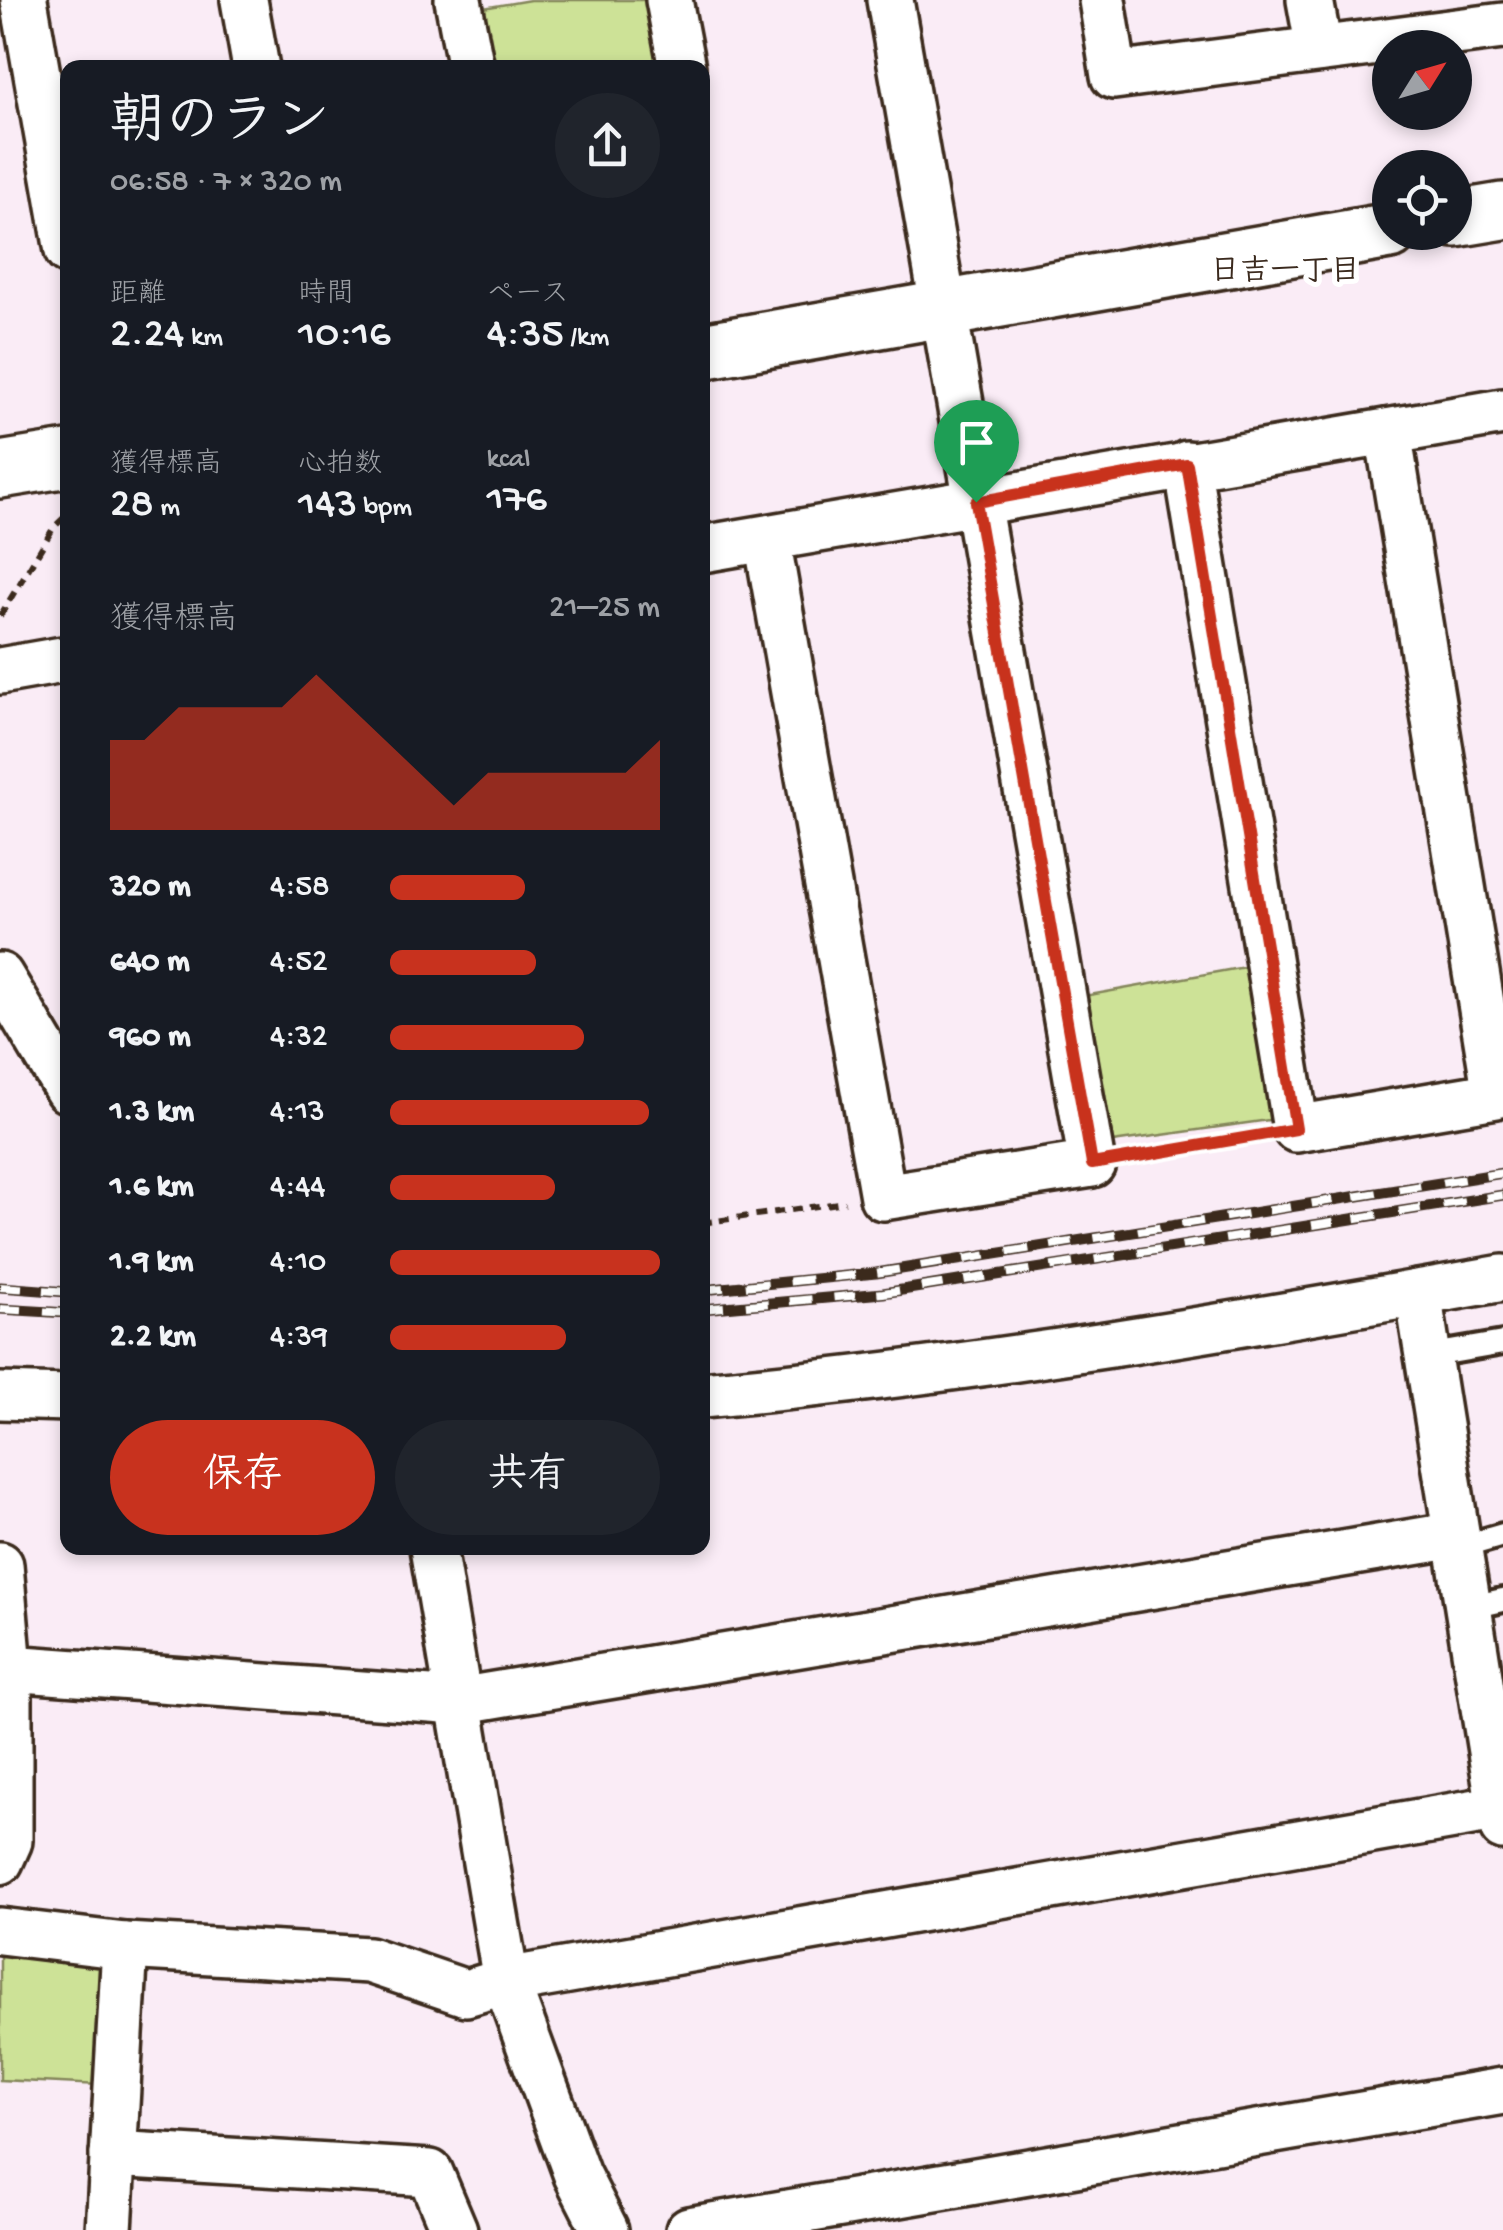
<!DOCTYPE html>
<html lang="ja">
<meta charset="utf-8">
<style>
body{margin:0;font-family:"Gochi Hand","Klee One",sans-serif;background:#20242c;color:#f1f3f6;height:100vh;display:flex;flex-direction:column;font-size:38px;white-space:nowrap}
*{box-sizing:border-box;margin:0}
p{font-size:32px;color:#9ea1a6}
.icon{flex:none;width:55px;height:55px;fill:none;stroke:currentColor;stroke-width:2;stroke-linecap:round;stroke-linejoin:round}
.map{position:relative;flex:1;overflow:hidden}
.panel{position:absolute;left:60px;top:60px;width:650px;height:1495px;display:flex;flex-direction:column;background:#171b24;border-radius:20px;box-shadow:0 5px 15px #0003}
.panel>*{flex:none}
.needle{width:65px;rotate:53deg}
.controls{position:absolute;left:1372px;top:30px;display:grid;gap:20px}
.controls a{display:grid;place-items:center;width:100px;height:100px;border-radius:50%;background:#171b24;box-shadow:0 5px 15px #0003;font-size:50px}
.pin{position:absolute;display:grid;place-items:center;width:85px;height:85px;color:#fff;margin:-102px -42px;border-radius:50% 50% 50% 0;rotate:-45deg;box-shadow:0 0 10px #0007}
.pin .icon{rotate:45deg}
.round{display:grid;place-items:center;flex:none;width:105px;height:105px;border-radius:52px;background:#20242c}
.summary{display:flex;align-items:center;justify-content:space-between;height:170px;padding:0 50px}
h1{font-size:55px;font-weight:600;line-height:75px}
.stats{display:grid;grid-template-columns:repeat(3,1fr);gap:15px;height:170px;padding:10px 50px}
.stats div{display:grid;align-content:center}
.stats b{font-size:42px;font-weight:600}
.stats small{font-size:28px;font-weight:400}
.stats p{font-size:28px}
.chart{height:280px;padding:20px 50px}
.chart p{display:flex;justify-content:space-between}
.chart svg{width:100%;height:180px;margin-top:10px;fill:#c8321e;opacity:.7}
.cta{display:flex;gap:20px;margin-top:auto;padding:20px 50px}
.cta a{flex:1;height:115px;border-radius:60px;background:#c8321e;color:#fff;font-size:40px;font-weight:600;line-height:115px;text-align:center}
.cta a+a{background:#20242c;color:#f1f3f6}
ul{padding:0 50px;list-style:none;font-size:32px}
li{display:grid;grid-template-columns:160px 120px 1fr;align-items:center;height:75px}
li i{height:25px;border-radius:12px;background:#c8321e}
.map>svg:first-child{display:block}
.green{fill:#cde297;stroke:#84865a;stroke-width:2.5}
.lines{fill:none;stroke-linecap:round;stroke-linejoin:round}
.service-casing{stroke:#3b2a1e;stroke-width:30}
.minor-casing{stroke:#3b2a1e;stroke-width:52}
.tertiary-casing{stroke:#3b2a1e;stroke-width:62}
.path{stroke:#3b2a1e;stroke-width:6;stroke-dasharray:10 8;stroke-linecap:butt}
.service{stroke:#fff;stroke-width:22}
.minor{stroke:#fff;stroke-width:45}
.tertiary{stroke:#fff;stroke-width:55}
.rail-casing{stroke:#3b2a1e;stroke-width:11}
.rail{stroke:#fff;stroke-width:8;stroke-dasharray:22;stroke-linecap:butt}
.route-casing{stroke:#fff;stroke-width:20}
.route{stroke:#c8321e;stroke-width:12}
.labels{text-anchor:middle;dominant-baseline:central;stroke-width:10;stroke-linejoin:round;paint-order:stroke}
.neighbourhood-label{font-size:30px;font-weight:bold;fill:#3b2a1e;stroke:#fff}
</style>
<div class="map">
<svg width="1503" height="2230" viewBox="0 0 1503 2230">
<rect width="100%" height="100%" fill="#faecf6"/>
<filter id="ink" filterUnits="userSpaceOnUse"><feTurbulence type="fractalNoise" baseFrequency=".01" numOctaves="2"/><feDisplacementMap in="SourceGraphic" scale="20" xChannelSelector="R" yChannelSelector="G"/><feConvolveMatrix kernelMatrix="1 2 1 2 8 2 1 2 1" color-interpolation-filters="sRGB"/></filter>
<g filter="url(#ink)">
<g class="green">
<path d="M 530,0 L 647,0 L 658,67 L 482,67 L 472,10 Z"/>
<path d="M 1256,965 L 1283,1118 L 1105,1143 L 1084,996 Z"/>
<path d="M 0,1948 L 98,1960 L 108,1973 L 100,2085 L 0,2080 Z"/>
</g>
<g class="lines">
<defs>
<g id="service">
<path d="M 1427,1356 L 1503,1343"/>
<path d="M 1458,1548 L 1503,1535"/>
<path d="M 1467,1608 L 1503,1600"/>
</g>
<g id="minor">
<path d="M 24,0 L 68,251"/>
<path d="M 244,0 L 256,68"/>
<path d="M 458,0 L 471,68"/>
<path d="M 669,0 L 682,68"/>
<path d="M 1102,0 L 1114,76 L 1503,26"/>
<path d="M 1310,0 L 1319,49"/>
<path d="M 1187,464 L 1296,1129 L 1496,1095 L 1388,432"/>
<path d="M 767,539 L 883,1197 L 1092,1164 L 890,0"/>
<path d="M 702,549 L 1503,412"/>
<path d="M 0,671 L 68,659"/>
<path d="M 0,976 L 68,1090"/>
<path d="M 1418,1293 L 1503,1827"/>
<path d="M 702,1395 C 972,1371 1237,1325 1503,1278"/>
<path d="M 0,1396 L 68,1398"/>
<path d="M 433,1548 L 506,1981 L 577,2175 L 605,2230"/>
<path d="M 0,1565 L 9,1668 L 458,1701 L 1456,1535"/>
<path d="M 0,1861 L 9,1841 L 9,1668"/>
<path d="M 0,1931 L 125,1946 L 369,1960 L 466,1993 L 506,1981 L 1500,1808"/>
<path d="M 113,2154 L 430,2173 L 454,2230"/>
<path d="M 109,2230 L 125,1946"/>
<path d="M 689,2230 L 1503,2091"/>
</g>
<g id="tertiary">
<path d="M 1455,219 L 1503,211"/>
<path d="M 702,351 L 1390,231"/>
<path d="M 0,470 L 68,459"/>
</g>
</defs>
<use href="#service" class="service-casing"/>
<use href="#minor" class="minor-casing"/>
<use href="#tertiary" class="tertiary-casing"/>
<g class="path">
<path d="M 0,616 L 54,527 L 68,514"/>
<path d="M 1128,1157 L 1258,1135"/>
<path d="M 702,1223 L 845,1202"/>
</g>
<use href="#service" class="service"/>
<use href="#minor" class="minor"/>
<use href="#tertiary" class="tertiary"/>
<defs>
<g id="rail">
<path d="M 0,1287 L 68,1292"/>
<path d="M 702,1290 L 876,1273 L 1503,1173"/>
<path d="M 0,1309 L 68,1313"/>
<path d="M 702,1309 L 883,1293 L 1503,1195"/>
</g>
</defs>
<use href="#rail" class="rail-casing"/>
<use href="#rail" class="rail"/>
</g>
</g>
<g class="lines" filter="url(#ink)">
<defs>
<path id="route" d="M 1187,464 L 1296,1129 L 1092,1164 L 976,502 Z"/>
</defs>
<use href="#route" class="route-casing"/>
<use href="#route" class="route"/>
</g>
<g class="labels">
<g class="neighbourhood-label">
<text x="1285" y="273">日吉一丁目</text>
</g>
</g>
</svg>
<div class="controls">
<a><svg class="needle" viewBox="-14 -14 28 28"><path d="M0-13l5 13h-10z" fill="#e53935"/><path d="M0 13l5-13h-10z" fill="#9ea1a6"/></svg></a>
<a><svg class="icon" aria-label="locate" viewBox="0 0 24 24"><circle cx="12" cy="12" r="6"/><path d="M12 2v4M12 18v4M2 12h4M18 12h4"/></svg></a>
</div>
<div class="pin" style="left:976px;top:502px;background:#1e9e55"><svg class="icon" aria-label="arrive" viewBox="0 0 24 24"><path d="M6 21V4h12l-3 4 3 4H6"/></svg></div>
<section class="panel">
<div class="summary"><div><h1>朝のラン</h1><p>06:58 · 7 × 320 m</p></div><a class="round"><svg class="icon" aria-label="share" viewBox="0 0 24 24"><path d="M12 15V3M7 8l5-5 5 5M5 13v7h14v-7"/></svg></a></div>
<div class="stats">
<div><p>距離</p><b>2.24<small> km</small></b></div>
<div><p>時間</p><b>10:16</b></div>
<div><p>ペース</p><b>4:35<small> /km</small></b></div>
</div>
<div class="stats">
<div><p>獲得標高</p><b>28<small> m</small></b></div>
<div><p>心拍数</p><b>143<small> bpm</small></b></div>
<div><p>kcal</p><b>176</b></div>
</div>
<div class="chart"><p><span>獲得標高</span>21–25 m</p>
<svg viewBox="0 0 160 44" preserveAspectRatio="none"><path d="M0 44V22L10 22L20 14L30 14L40 14L50 14L60 6L70 14L80 22L90 30L100 38L110 30L120 30L130 30L140 30L150 30L160 22V44z"/></svg>
</div>
<ul>
<li><b>320 m</b>4:58<i style="width:50%"></i></li>
<li><b>640 m</b>4:52<i style="width:54%"></i></li>
<li><b>960 m</b>4:32<i style="width:72%"></i></li>
<li><b>1.3 km</b>4:13<i style="width:96%"></i></li>
<li><b>1.6 km</b>4:44<i style="width:61%"></i></li>
<li><b>1.9 km</b>4:10<i style="width:100%"></i></li>
<li><b>2.2 km</b>4:39<i style="width:65%"></i></li>
</ul>
<div class="cta"><a>保存</a><a>共有</a></div>
</section>
</div>
